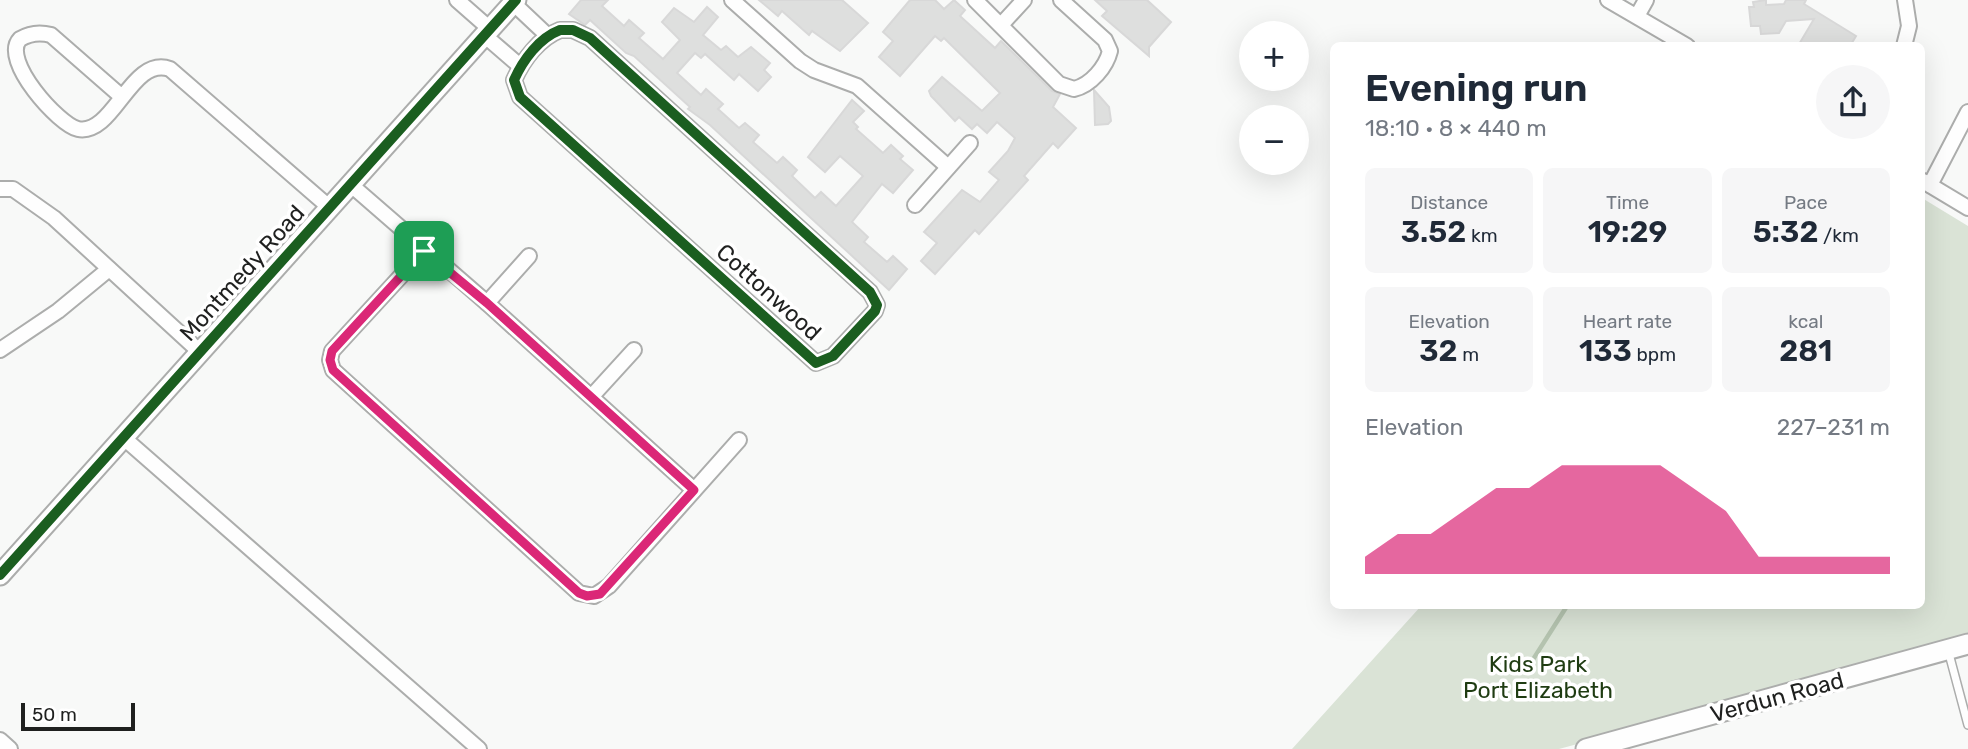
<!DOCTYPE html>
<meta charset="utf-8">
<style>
body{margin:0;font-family:Rubik,sans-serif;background:#f6f6f7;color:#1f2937;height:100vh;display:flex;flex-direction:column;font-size:26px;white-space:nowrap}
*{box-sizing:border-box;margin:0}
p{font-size:23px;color:#747a83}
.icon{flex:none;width:38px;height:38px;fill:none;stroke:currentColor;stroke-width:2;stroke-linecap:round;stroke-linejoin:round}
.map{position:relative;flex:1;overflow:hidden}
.panel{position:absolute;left:1330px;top:42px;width:595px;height:567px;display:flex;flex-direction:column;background:#fff;border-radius:10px;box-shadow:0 7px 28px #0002}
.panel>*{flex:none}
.buttons{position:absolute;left:1239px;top:21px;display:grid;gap:14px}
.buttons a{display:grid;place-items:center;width:70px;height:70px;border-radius:50%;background:#fff;box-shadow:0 7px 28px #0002;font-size:35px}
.scale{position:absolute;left:21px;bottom:18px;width:114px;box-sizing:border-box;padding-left:7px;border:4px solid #1f201f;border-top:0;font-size:19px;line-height:24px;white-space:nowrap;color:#1f201f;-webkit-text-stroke:5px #fff;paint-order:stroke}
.pin{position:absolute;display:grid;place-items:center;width:60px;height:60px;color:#fff;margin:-30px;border-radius:14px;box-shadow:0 4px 10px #0006}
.round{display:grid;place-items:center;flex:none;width:74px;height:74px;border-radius:37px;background:#f6f6f7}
.summary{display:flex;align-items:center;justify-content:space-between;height:119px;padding:0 35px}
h1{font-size:38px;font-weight:600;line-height:52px}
.figures{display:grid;grid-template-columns:repeat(3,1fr);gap:10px;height:119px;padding:7px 35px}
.figures div{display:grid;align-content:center;border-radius:10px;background:#f6f6f7;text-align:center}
.figures b{font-size:30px;font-weight:600}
.figures small{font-size:19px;font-weight:400}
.figures p{font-size:19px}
.chart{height:196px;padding:14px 35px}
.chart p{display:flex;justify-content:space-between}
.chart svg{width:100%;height:126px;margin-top:7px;fill:#db2777;opacity:.7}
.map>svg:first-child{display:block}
.green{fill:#dae3d6}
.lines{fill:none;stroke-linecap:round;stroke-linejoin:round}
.stream{stroke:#b4c3af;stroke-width:4.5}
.building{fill:#dedfde;stroke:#d8d8d8;stroke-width:2}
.lane-casing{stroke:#acadac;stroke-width:10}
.street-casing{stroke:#acadac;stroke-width:18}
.secondary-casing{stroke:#acadac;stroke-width:23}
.lane{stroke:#fefefe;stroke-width:7}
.street{stroke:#fefefe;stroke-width:14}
.secondary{stroke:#fefefe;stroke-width:19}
.cycleway-casing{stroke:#fff;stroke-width:15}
.cycleway{stroke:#1b5e20;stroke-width:10}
.route-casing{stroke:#fff;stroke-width:14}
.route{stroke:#db2777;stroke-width:9}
.labels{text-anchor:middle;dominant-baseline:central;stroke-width:7;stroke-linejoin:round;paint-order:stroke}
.street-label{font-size:23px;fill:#1f201f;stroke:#fff}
.park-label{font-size:23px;fill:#1f3c12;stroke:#fff}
</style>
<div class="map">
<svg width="1968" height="749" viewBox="0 0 1968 749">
<rect width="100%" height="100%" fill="#f8f9f8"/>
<path class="green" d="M 1922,198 L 1968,226 L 1968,638 L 1559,749 L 1292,749 L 1421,606 L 1922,606 Z"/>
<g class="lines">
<path class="stream" d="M 1525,672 L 1567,606"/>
</g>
<g class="building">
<path d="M 581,0 L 608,0 L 602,6 L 624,26 L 629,20 L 644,33 L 639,38 L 663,59 L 680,40 L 662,22 L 674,8 L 694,22 L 707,7 L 718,17 L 703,35 L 721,50 L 726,46 L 738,57 L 751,47 L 770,63 L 764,70 L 771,77 L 758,91 L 739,74 L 734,80 L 705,54 L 701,58 L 695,53 L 677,73 L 701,95 L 706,89 L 723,104 L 718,109 L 739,128 L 745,123 L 759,135 L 753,142 L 777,163 L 783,157 L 797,170 L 792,176 L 815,198 L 821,192 L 836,206 L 863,176 L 840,156 L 825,172 L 808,157 L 852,100 L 864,111 L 853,122 L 858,127 L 856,129 L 883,153 L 891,145 L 903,156 L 900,159 L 913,170 L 893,193 L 882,184 L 852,222 L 868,237 L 864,242 L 887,262 L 893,256 L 907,269 L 889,290 L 710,125 L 688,109 L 690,107 L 634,56 L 626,53 L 590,20 L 585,25 L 569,14 Z"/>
<path d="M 759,0 L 842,0 L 868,23 L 840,51 L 812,31 L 809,35 L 782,11 L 778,16 Z"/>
<path d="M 910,0 L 935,0 L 944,9 L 954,0 L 965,10 L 960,16 L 995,48 L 1001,41 L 1052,91 L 1060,94 L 1053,107 L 1076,128 L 1058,148 L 1053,143 L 1024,176 L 1028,180 L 979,234 L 975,230 L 935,274 L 921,261 L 937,243 L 924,232 L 962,190 L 980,202 L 999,180 L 989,172 L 1008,151 L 1015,138 L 997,122 L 987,133 L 977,124 L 972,129 L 959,117 L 955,121 L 931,96 L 929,91 L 942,77 L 982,111 L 1000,93 L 944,38 L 941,41 L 935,36 L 900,76 L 879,57 L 893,41 L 883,32 Z"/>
<path d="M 1095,0 L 1147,0 L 1171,22 L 1149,47 L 1149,56 L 1102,16 L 1107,11 Z"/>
<path d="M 1766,0 L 1766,5 L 1784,4 L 1786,0 L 1806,0 L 1804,4 L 1856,36 L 1850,46 L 1798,46 L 1814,19 L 1786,21 L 1779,33 L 1761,34 L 1760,26 L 1751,26 L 1749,7 L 1754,7 L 1753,2 Z"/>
<path d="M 1094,90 L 1109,107 L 1111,121 L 1108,124 L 1095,125 Z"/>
</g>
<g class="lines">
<defs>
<path id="lane" d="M 1948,650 L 1968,725"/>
<g id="street">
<path d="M 457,0 L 490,29"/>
<path d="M 732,0 L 800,61 L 814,70 L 857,86 L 948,167"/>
<path d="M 975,0 L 1059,84 L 1074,89 C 1091,85 1106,67 1110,51 L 1105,40 L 1061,0"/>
<path d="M 1608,0 L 1687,46"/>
<path d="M 513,3 L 547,35"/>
<path d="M 1637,16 L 1646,0"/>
<path d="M 1001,25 L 1024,0"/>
<path d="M 560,30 L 573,30 L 590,38 L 870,292 L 877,305 L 875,311 L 833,356 L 816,363 L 520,97 L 514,80 C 523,60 539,38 560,30 Z"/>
<path d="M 484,35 L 520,66"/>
<path d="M 1904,46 L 1909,26 L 1905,0"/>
<path d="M 122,97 L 51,35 C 40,32 30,33 20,39 C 0,60 59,125 78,129 C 114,136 131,55 170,69 L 329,207"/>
<path d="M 1923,181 L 1968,208"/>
<path d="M 350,184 L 487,303 L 694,490"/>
<path d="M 1930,185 L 1968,112"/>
<path d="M 0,189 L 13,189 L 54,218 L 200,352"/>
<path d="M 915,205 L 970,143"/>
<path d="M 424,251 L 332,351 L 330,360 L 333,370 L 579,593 L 594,596 L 609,586 L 739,440"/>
<path d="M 487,303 L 529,256"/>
<path d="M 0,350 L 58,311 L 109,269"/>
<path d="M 592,396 L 634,350"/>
<path d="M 125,439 L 479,749"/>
<path d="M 0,740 L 10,749"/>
</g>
<g id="secondary">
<path d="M 0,575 L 516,0"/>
<path d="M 1586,749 L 1968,644"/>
</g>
</defs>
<use href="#lane" class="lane-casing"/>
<use href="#street" class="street-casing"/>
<use href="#secondary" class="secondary-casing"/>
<use href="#lane" class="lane"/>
<use href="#street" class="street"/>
<use href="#secondary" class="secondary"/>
<defs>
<g id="cycleway">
<path d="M 560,30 L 573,30 L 590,38 L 870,292 L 877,305 L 875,311 L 833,356 L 816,363 L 520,97 L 514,80 C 523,60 539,38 560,30 Z"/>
<path d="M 0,575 L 516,0"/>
</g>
</defs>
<use href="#cycleway" class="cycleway-casing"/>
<use href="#cycleway" class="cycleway"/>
</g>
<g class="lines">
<defs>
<path id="route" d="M 424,251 L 487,303 L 694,490 L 600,594 L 587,596 L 579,593 L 333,370 L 330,360 L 332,351 Z"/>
</defs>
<use href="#route" class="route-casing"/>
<use href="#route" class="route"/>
</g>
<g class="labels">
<g class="street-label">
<text transform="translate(242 273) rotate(-48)">Montmedy Road</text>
<text transform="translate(769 292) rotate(42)">Cottonwood</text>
<text transform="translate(1777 697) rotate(-15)">Verdun Road</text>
</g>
<g class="park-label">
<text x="1538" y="664">Kids Park<tspan x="1538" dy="26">Port Elizabeth</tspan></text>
</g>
</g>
</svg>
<div class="buttons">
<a>+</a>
<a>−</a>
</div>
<div class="scale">50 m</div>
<div class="pin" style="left:424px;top:251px;background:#1e9e55"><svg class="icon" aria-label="arrive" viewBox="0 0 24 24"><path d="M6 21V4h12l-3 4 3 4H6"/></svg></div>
<section class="panel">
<div class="summary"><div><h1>Evening run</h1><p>18:10 · 8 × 440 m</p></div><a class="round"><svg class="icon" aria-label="share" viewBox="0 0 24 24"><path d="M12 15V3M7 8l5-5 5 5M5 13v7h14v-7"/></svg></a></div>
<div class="figures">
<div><p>Distance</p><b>3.52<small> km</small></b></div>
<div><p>Time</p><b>19:29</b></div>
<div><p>Pace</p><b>5:32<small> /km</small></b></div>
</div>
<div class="figures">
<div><p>Elevation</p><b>32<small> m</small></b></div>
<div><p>Heart rate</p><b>133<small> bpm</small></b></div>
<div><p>kcal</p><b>281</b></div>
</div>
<div class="chart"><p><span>Elevation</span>227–231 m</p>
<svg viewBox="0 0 160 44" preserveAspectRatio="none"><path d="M0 44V38L10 30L20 30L30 22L40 14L50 14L60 6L70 6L80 6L90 6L100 14L110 22L120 38L130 38L140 38L150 38L160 38V44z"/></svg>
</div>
</section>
</div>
